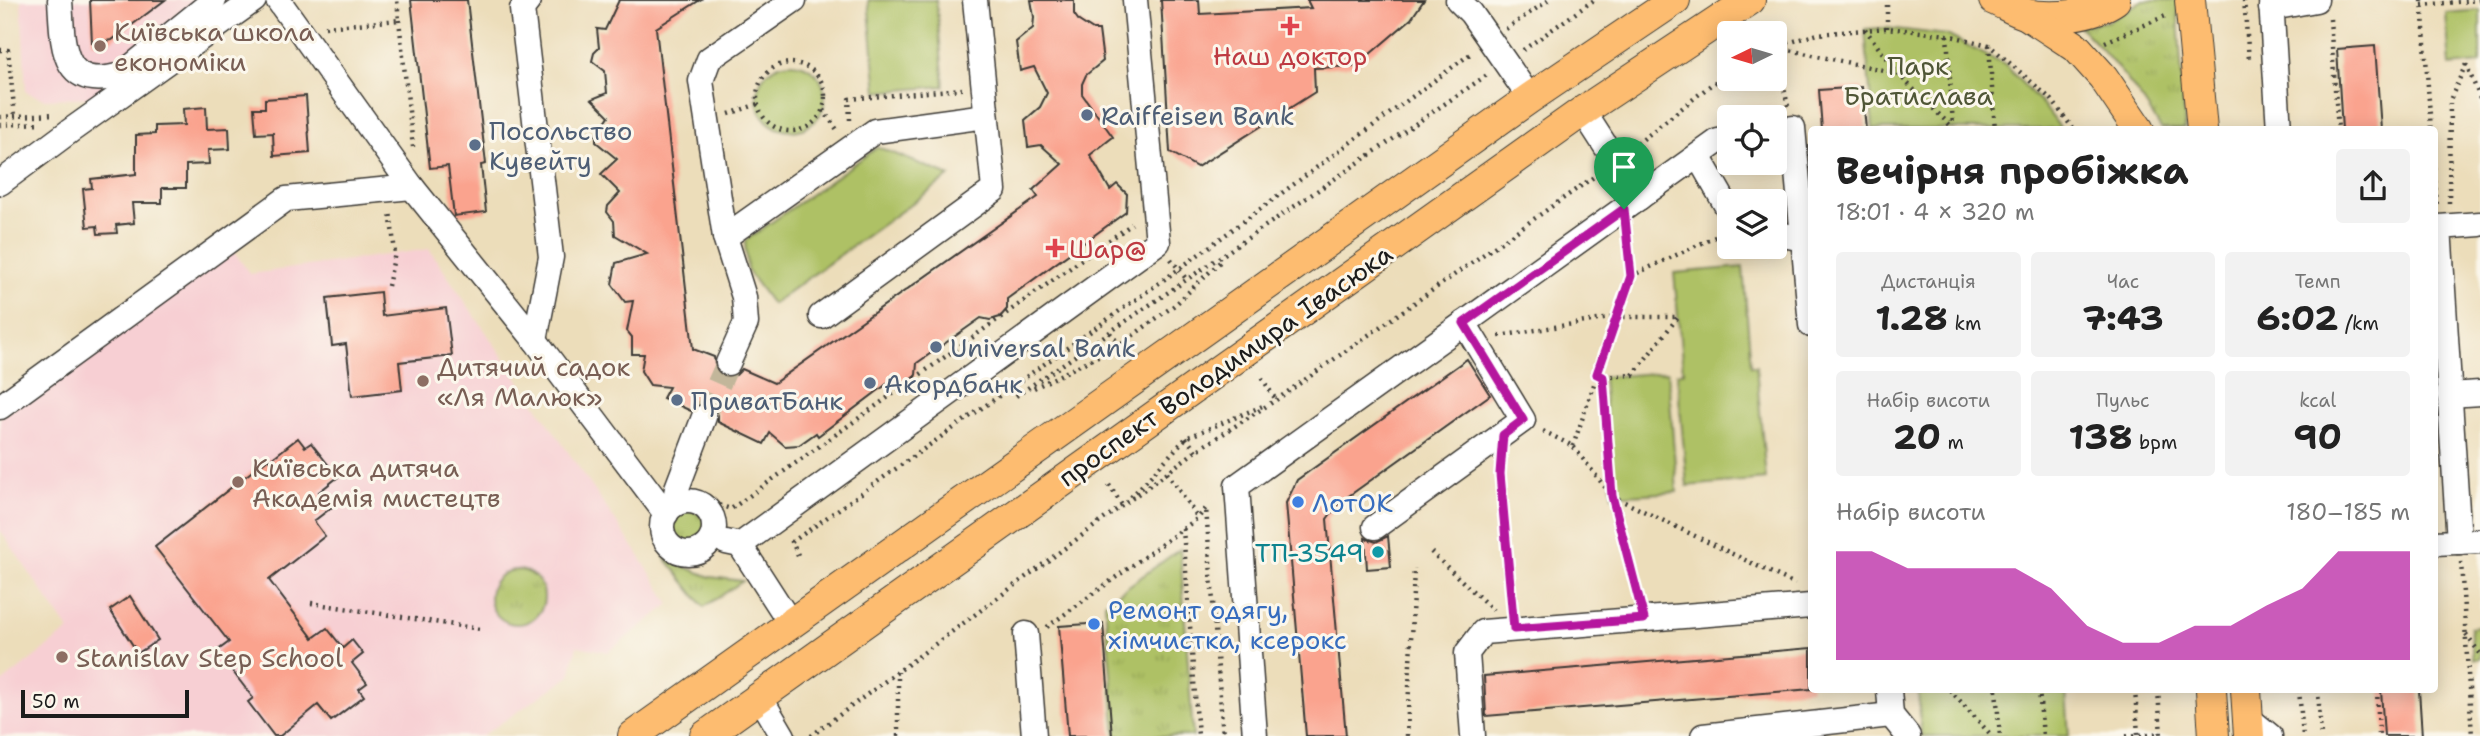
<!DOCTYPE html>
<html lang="uk">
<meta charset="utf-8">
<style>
body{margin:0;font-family:"Shantell Sans",sans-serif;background:#f2f2f2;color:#222;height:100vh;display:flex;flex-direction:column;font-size:26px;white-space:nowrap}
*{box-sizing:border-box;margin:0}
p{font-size:23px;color:#767676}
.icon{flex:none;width:38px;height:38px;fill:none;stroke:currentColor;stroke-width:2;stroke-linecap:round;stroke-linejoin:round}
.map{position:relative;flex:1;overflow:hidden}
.drawer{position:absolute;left:1808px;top:126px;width:630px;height:567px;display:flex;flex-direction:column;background:#fff;border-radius:7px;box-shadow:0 4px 18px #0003}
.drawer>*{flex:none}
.needle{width:46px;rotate:265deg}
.controls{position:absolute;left:1717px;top:21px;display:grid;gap:14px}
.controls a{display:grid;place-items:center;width:70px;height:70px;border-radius:7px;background:#fff;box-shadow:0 4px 18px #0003;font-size:35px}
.scale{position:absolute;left:21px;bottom:18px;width:168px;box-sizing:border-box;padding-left:7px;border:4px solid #1c1c1c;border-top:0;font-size:19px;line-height:24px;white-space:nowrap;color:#1c1c1c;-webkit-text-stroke:5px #fbf7ec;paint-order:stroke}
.pin{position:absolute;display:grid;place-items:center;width:60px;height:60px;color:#fff;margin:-72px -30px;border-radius:50% 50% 50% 0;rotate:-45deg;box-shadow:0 0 7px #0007}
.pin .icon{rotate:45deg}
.round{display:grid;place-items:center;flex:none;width:74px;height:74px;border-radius:7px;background:#f2f2f2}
.overview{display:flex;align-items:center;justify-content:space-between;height:119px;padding:0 28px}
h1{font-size:38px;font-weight:700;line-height:52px}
.figures{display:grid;grid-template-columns:repeat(3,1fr);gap:10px;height:119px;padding:7px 28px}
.figures div{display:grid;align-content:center;border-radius:7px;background:#f2f2f2;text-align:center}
.figures b{font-size:35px;font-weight:700}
.figures small{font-size:19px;font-weight:400}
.figures p{font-size:19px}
.chart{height:196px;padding:14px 28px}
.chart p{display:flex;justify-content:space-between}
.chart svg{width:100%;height:126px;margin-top:7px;fill:#b5179e;opacity:.7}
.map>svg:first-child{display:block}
.built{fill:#f7cfd3}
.grass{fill:url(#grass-tufts);stroke:#656e40;stroke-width:2}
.green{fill:#aec165;stroke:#656e40;stroke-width:2}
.building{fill:#faa38e}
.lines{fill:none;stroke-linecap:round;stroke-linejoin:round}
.minor-tunnel{stroke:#c2b69a;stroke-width:24;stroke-dasharray:24 12;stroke-linecap:butt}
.minor-casing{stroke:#3b3934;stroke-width:27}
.major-casing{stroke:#3b3934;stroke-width:32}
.path{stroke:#3b3934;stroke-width:4.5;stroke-dasharray:2 5;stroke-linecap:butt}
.minor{stroke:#fff;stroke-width:24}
.major{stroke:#fdbc6f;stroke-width:30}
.route-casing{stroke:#fff;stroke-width:14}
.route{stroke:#b5179e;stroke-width:9}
.health-dot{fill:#e0444e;stroke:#fbf7ec;stroke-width:2.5}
.education-dot{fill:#8d6e63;stroke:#fbf7ec;stroke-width:2.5}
.service-dot{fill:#5c6f8a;stroke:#fbf7ec;stroke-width:2.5}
.shop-dot{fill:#3f7fe0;stroke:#fbf7ec;stroke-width:2.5}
.culture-dot{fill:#0f9aa8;stroke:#fbf7ec;stroke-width:2.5}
.labels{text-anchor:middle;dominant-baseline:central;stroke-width:6;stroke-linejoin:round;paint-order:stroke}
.education-label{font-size:26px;fill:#785e54;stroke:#fbf7ec;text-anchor:start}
.health-label{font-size:26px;fill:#be3a42;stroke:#fbf7ec}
.park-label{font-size:26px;fill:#4f5636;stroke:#fbf7ec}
.service-label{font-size:26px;fill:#4e5e75;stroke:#fbf7ec;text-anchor:start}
.street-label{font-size:26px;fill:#1c1c1c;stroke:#fbf7ec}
.shop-label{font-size:26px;fill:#366cbe;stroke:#fbf7ec;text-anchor:start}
.culture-label{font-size:26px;fill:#0d838f;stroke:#fbf7ec;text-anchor:end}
</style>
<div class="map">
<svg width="2480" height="736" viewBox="0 0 2480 736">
<defs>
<pattern id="grass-tufts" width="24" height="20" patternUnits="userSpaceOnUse" patternTransform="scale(1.75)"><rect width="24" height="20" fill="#aec165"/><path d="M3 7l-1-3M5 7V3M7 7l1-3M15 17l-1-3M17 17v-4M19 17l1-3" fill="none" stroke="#95a557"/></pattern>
</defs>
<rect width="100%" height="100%" fill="#fbf7ec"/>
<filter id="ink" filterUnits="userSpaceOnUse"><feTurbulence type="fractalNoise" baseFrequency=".0143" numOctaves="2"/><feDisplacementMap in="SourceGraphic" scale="14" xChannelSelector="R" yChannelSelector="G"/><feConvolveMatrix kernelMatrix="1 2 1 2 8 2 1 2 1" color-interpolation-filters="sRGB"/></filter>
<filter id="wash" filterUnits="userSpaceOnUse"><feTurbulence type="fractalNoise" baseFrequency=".00686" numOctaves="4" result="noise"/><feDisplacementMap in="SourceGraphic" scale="28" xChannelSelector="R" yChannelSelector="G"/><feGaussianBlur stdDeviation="1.57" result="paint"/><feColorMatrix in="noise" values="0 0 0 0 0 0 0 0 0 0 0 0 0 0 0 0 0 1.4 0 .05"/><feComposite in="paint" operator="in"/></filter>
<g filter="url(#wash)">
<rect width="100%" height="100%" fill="#ecddba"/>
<g class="built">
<path d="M 21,0 L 237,0 L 108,97 L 44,99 L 26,92 Z"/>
<path d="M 429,249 L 636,551 L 670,604 L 608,652 L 577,646 L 570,676 L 482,736 L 0,736 L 0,684 L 69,630 L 0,530 L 0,418 L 233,250 L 250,274 Z"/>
</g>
<g class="grass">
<path d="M 2143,0 L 2177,0 L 2185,129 L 2161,129 C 2139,90 2110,58 2079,26 L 2109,21 Z"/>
<circle cx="689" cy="527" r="16"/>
<path d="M 1180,549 L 1193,736 L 1116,736 L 1105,603 Z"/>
<path d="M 666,559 L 710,577 L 743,581 L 704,607 Z"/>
<circle cx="517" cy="597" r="27"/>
</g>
<g class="green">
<path d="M 868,0 L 936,0 L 944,86 L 877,92 Z"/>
<path d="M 2480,10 L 2480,63 L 2450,66 L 2446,13 Z"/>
<path d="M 1887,28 L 1947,35 L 2005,65 L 2044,106 L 2061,129 L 1873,129 L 1865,29 Z"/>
<circle cx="791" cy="97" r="34"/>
<path d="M 878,147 L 950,176 L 772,304 L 747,270 L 745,241 Z"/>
<path d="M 1743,267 L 1751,366 L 1756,366 L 1766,479 L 1687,486 L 1677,373 L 1683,372 L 1674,273 Z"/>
<path d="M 1668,372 L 1677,492 L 1612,496 L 1603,377 Z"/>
<path d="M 2480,626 L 2480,659 L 2473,659 L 2470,627 Z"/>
<path d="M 1918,690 L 2066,690 L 2069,736 L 1921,736 Z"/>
</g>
<g id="blocks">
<g class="building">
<path d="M 90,0 L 165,0 L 112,40 L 92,43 Z"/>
<path d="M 411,0 L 467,0 L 486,164 L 481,165 L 486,212 L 454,216 L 448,166 L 430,168 Z"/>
<path d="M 619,0 L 700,0 L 656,28 L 693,349 L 714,357 L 716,371 L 723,377 L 736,375 L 742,369 L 774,383 L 1038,197 L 1033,190 L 1062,164 L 1041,145 L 1028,147 L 1025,120 L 1040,107 L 1047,93 L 1034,67 L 1020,71 L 1016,42 L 1033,28 L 1034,17 L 1031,0 L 1074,0 L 1074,14 L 1079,21 L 1093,30 L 1099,30 L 1103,61 L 1086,75 L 1082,84 L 1082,94 L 1113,137 L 1090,155 L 1110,190 L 1117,184 L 1127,194 L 1126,212 L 1007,299 L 1007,309 L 1000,317 L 990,320 L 981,318 L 917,363 L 916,375 L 908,382 L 899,384 L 891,381 L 818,436 L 816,433 L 799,445 L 785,446 L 770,433 L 764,444 L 718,422 L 718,414 L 710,403 L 701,403 L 691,411 L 663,398 L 669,387 L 650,385 L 641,371 L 644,354 L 632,354 L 632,337 L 627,331 L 633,301 L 625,302 L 612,284 L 616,263 L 647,254 L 615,235 L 614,221 L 607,212 L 608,206 L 620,193 L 601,174 L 617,159 L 596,142 L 596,135 L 609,116 L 592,99 L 607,93 L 605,71 L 592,61 L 594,53 L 599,48 L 597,29 L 605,30 Z"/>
<path d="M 1161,0 L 1199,0 L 1200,14 L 1311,8 L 1307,0 L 1424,0 L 1411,19 L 1356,66 L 1314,68 L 1315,92 L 1197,167 L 1170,152 Z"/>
<path d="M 2375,46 L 2381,130 L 2342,130 L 2337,49 Z"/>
<path d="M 1862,87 L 1866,130 L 1822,130 L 1819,90 Z"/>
<path d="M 306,96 L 310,153 L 274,156 L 273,133 L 256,134 L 254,108 L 265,108 L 265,99 Z"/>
<path d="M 206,107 L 207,129 L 229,128 L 230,149 L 208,150 L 209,164 L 186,165 L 186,188 L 162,188 L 162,203 L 132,203 L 134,223 L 116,225 L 117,233 L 98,234 L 97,226 L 87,227 L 83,189 L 92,188 L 91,179 L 136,174 L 136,135 L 155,134 L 155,126 L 184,125 L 183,109 Z"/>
<path d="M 380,292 L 382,316 L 446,308 L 452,356 L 399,362 L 402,390 L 352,396 L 346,344 L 332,346 L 327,298 Z"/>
<path d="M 1467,359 L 1490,395 L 1339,503 L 1327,519 L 1346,736 L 1306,736 L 1286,503 L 1297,480 Z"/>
<path d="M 298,438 L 305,447 L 311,443 L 338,477 L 319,492 L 332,507 L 314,521 L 325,536 L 269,580 L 313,638 L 327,628 L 343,648 L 352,640 L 363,654 L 352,663 L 367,683 L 359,689 L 364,696 L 331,721 L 318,705 L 280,736 L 274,736 L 248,702 L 253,698 L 217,651 L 229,642 L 155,547 L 269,458 L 270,460 Z"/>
<path d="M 1388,536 L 1391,567 L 1367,569 L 1365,538 L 1376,542 Z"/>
<path d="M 130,596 L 158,640 L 138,653 L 110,610 Z"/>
<path d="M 1103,623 L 1112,736 L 1068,736 L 1059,626 Z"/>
<path d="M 1811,648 L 1811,689 L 1486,716 L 1484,676 Z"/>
<path d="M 2381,690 L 2419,690 L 2422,736 L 2384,736 Z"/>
</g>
</g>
</g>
<g filter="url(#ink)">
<use href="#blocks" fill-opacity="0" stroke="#3b3934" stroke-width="2"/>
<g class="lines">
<path class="minor-tunnel" d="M 704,417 L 728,363"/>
<defs>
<g id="minor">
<path d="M 60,0 C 63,44 60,92 121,75 L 214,0"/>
<path d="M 278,0 L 412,187 L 535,340 L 666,514"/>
<path d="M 529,0 L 522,9 L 551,257 L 535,340"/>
<path d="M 1458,0 L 1471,13 L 1530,98"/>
<path d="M 2271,0 L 2279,130"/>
<path d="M 2271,8 L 2316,0"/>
<path d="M 1583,111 L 1639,198"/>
<path d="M 1774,131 L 1793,128 L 1811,325"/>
<path d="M 1698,156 L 1729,210"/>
<path d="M 0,183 L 70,131 L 254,0"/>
<path d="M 1774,233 L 1803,239"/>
<path d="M 725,237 L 875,131 L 986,116"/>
<path d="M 821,316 L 994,190 L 975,0"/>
<path d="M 728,363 L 746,323 L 744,297 L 725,237 L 701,81 L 709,59 L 794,0"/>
<path d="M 2449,395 L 2480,393"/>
<path d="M 0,407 L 286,199 L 412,187"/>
<circle cx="688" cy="527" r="26"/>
<path d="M 674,505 L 677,488 L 704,417"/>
<path d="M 1375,527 L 1523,420 L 1464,323"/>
<path d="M 726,542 L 740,545 L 791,624"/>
<path d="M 2459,542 L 2439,227 L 2480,224"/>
<path d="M 2434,543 L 2480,541"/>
<path d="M 740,545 L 1158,242 L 1135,0"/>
<path d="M 1026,634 L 1034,736"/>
<path d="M 1889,690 L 1891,715 L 1908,736"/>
<path d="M 760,697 L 783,736"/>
<path d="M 2248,718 L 2270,736"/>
<path d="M 1255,736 L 1237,486 L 1718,141 L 1729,139"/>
<path d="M 1473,736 L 1467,653 L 1483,632 L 1811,606"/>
<path d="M 1703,736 L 1891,715"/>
</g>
<g id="major">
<path d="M 1994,0 C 2004,4 2014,11 2025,14 C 2053,19 2092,16 2115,0"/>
<path d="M 2190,0 L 2202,130"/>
<path d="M 2024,13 L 2076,47 L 2103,77 L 2139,130"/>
<path d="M 2211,690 L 2214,736"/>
<path d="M 2246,690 L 2249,736"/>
<path d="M 633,736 L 1530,98 L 1675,0"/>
<path d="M 705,736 L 1583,111 L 1750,0"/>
</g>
</defs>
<use href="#minor" class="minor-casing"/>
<use href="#major" class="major-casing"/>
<g class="path">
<path d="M 2244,0 L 2249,59"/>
<path d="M 2422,0 L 2431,130"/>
<path d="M 2422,5 L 2480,0"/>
<path d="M 2330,19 L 2338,130"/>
<path d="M 399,20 L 413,147"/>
<path d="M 325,27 L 399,20 L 397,0"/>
<path d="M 1887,28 L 1887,0"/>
<path d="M 1506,29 L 1549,0"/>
<path d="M 1865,29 L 1897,73 L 1955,130"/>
<path d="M 1947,35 L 1953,125"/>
<path d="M 2105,42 L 2168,15"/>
<path d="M 1989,45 L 1995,130"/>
<path d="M 1774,47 L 1818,34 L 1887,28 L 1947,35 L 1989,45 L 2052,100 L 2074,130"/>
<path d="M 0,50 L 8,50 L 15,116"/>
<path d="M 1523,50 L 1594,0"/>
<circle cx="791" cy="97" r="34"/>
<path d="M 2466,64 L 2480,98"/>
<path d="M 1788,106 L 1775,47 L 1897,73"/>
<path d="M 823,110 L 838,131"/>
<path d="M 729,114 L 758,104"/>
<path d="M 0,117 L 55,114"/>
<path d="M 850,120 L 849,99 L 962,89"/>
<path d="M 0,125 L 41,123"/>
<path d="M 1632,148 L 1712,84 L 1729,74"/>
<path d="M 2434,167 L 2437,206"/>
<path d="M 2449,203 L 2450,100 L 2466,64"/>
<path d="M 1171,259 L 1187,280"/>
<path d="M 1631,276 L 1726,232"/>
<path d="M 388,286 L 395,253 L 390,211"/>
<path d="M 1110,333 L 1120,345"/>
<path d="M 1499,336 L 1616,317 L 1678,317 L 1633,375 L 1603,377"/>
<path d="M 1597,374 L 1603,377 L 1612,496 L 1795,584"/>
<path d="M 1262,378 L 1276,400"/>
<path d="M 1034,388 L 1120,345 L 1176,304 L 1222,260"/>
<path d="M 1016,396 L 1487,75"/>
<path d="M 1543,431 L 1573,446 L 1612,496 L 1638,597"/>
<path d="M 1186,438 L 1196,451"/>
<path d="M 1573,446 L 1631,276 L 1626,233"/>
<path d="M 1501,463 L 1512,608"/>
<path d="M 1167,473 L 1198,518"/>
<path d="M 1109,485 L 1122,505"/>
<path d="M 1131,497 L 1186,438 L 1265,405"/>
<path d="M 699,499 L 731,509 L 1132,224"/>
<path d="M 1183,529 L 1198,736"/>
<path d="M 1431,552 L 1493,610"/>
<path d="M 798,555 L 792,542 L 1179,269 L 1473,52"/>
<path d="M 2461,562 L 2472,736"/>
<path d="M 311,603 L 480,629"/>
<path d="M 1047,627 L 1198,518 L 1206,508 L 1223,736"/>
<path d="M 2466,635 L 2480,653"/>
<path d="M 1950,690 L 1992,736"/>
<path d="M 1996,690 L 2000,736"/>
<path d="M 2039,690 L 2043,736"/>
<path d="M 2135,690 L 2138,735"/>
<path d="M 2158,690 L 2161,736"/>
<path d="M 2299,690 L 2303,736"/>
<path d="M 2318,690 L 2321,736"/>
<path d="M 2377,690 L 2379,736"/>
<path d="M 811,736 L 1196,451 L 1276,400 L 1598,174"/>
<path d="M 898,736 L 898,672"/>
<path d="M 1407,736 L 1414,568"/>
<path d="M 2126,736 L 2161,733"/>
</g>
<use href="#minor" class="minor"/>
<use href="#major" class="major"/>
</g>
</g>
<g class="lines" filter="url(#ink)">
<defs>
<path id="route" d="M 1624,209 L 1631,276 L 1597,374 L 1603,377 L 1612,496 L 1644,619 L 1514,629 L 1500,474 L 1503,435 L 1523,420 L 1464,323 Z"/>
</defs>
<use href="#route" class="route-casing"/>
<use href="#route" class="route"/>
</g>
<g class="health-dot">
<path d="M1286.5 15.5h7v7h7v7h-7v7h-7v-7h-7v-7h7z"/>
<path d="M1051.5 237.5h7v7h7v7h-7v7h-7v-7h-7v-7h7z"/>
</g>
<g class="education-dot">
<circle cx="100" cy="46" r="7"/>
<circle cx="423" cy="381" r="7"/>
<circle cx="238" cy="482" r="7"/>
<circle cx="62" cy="657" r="7"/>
</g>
<g class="service-dot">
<circle cx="1087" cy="115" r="7"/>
<circle cx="475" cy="145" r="7"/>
<circle cx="936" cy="347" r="7"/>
<circle cx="870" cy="383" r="7"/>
<circle cx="677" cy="400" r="7"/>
</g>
<g class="shop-dot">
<circle cx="1298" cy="502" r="7"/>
<circle cx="1094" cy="624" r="7"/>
</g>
<circle class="culture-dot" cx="1378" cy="552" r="7"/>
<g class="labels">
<g class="education-label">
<text x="114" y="31">Київська школа<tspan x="114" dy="30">економіки</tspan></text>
<text x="437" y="366">Дитячий садок<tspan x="437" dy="30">«Ля Малюк»</tspan></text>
<text x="252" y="467">Київська дитяча<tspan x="252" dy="30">Академія мистецтв</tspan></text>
<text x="76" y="657">Stanislav Step School</text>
</g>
<g class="health-label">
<text x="1290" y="55">Наш доктор</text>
<text x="1069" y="248" text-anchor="start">Шар@</text>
</g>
<g class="park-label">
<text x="1918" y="65">Парк<tspan x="1918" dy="30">Братислава</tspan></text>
</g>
<g class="service-label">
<text x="1101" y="115">Raiffeisen Bank</text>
<text x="489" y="130">Посольство<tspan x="489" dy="30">Кувейту</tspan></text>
<text x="950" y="347">Universal Bank</text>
<text x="884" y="383">Акордбанк</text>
<text x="691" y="400">ПриватБанк</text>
</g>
<g class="street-label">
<text transform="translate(1225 365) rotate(-35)">проспект Володимира Івасюка</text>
</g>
<g class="shop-label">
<text x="1312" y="502">ЛотОК</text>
<text x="1108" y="609">Ремонт одягу,<tspan x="1108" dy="30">хімчистка, ксерокс</tspan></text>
</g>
<g class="culture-label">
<text x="1364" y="552">ТП-3549</text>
</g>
</g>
</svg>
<div class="controls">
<a><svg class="needle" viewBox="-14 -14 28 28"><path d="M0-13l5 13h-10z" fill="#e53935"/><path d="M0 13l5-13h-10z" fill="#767676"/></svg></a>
<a><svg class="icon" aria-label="locate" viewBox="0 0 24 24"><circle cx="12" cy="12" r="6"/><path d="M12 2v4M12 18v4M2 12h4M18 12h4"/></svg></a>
<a><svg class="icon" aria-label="layers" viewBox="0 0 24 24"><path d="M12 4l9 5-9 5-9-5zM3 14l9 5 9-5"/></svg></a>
</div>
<div class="scale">50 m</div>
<div class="pin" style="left:1624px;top:209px;background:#1e9e55"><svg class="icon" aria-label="arrive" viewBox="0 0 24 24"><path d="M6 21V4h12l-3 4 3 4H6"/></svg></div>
<section class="drawer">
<div class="overview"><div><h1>Вечірня пробіжка</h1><p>18:01 · 4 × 320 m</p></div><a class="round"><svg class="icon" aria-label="share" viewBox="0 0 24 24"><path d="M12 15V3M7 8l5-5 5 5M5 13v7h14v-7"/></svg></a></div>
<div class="figures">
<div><p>Дистанція</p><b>1.28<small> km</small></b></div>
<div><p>Час</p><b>7:43</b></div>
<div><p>Темп</p><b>6:02<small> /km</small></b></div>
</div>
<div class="figures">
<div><p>Набір висоти</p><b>20<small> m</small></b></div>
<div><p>Пульс</p><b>138<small> bpm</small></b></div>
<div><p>kcal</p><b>90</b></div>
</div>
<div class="chart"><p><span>Набір висоти</span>180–185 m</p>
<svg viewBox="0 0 160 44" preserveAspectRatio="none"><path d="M0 44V6L10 6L20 12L30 12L40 12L50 12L60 19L70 32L80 38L90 38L100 32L110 32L120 25L130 19L140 6L150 6L160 6V44z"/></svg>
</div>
</section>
</div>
